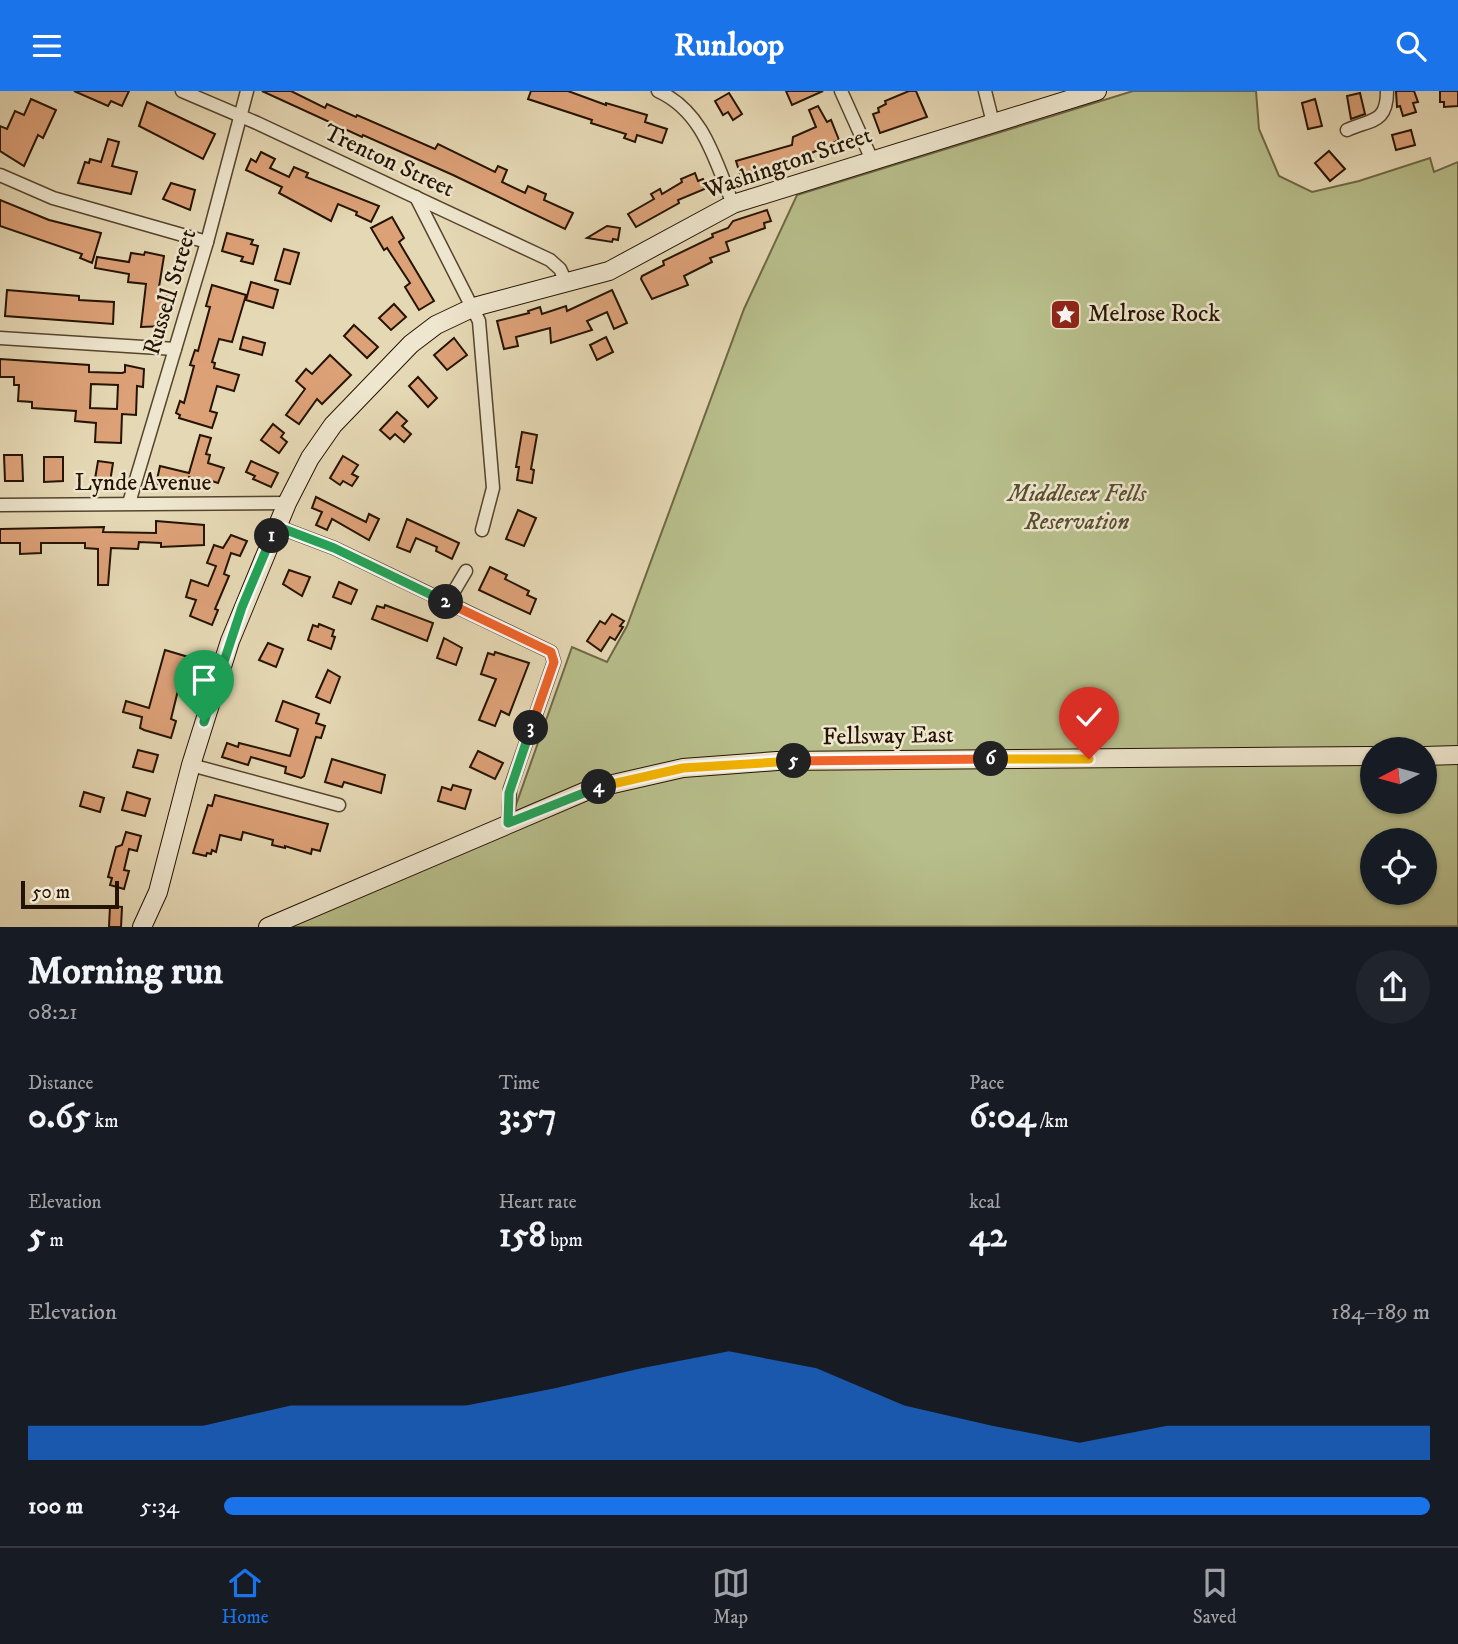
<!DOCTYPE html>
<meta charset="utf-8">
<style>
body{margin:0;font-family:"IM FELL DW Pica",serif;background:#20242c;color:#f1f3f6;height:100vh;display:flex;flex-direction:column;font-size:26px;white-space:nowrap}
*{box-sizing:border-box;margin:0}
p{font-size:23px;color:#9ea1a6}
.icon{flex:none;width:38px;height:38px;fill:none;stroke:currentColor;stroke-width:2;stroke-linecap:round;stroke-linejoin:round}
.map{position:relative;height:836px;overflow:hidden}
.side{display:flex;flex-direction:column;background:#171b24;flex:1}
.side>*{flex:none}
.needle{width:46px;rotate:264deg}
.controls{position:absolute;left:1360px;top:646px;display:grid;gap:14px}
.controls a{display:grid;place-items:center;width:77px;height:77px;border-radius:50%;background:#171b24;box-shadow:0 2px 5px #0004;font-size:35px}
.scale{position:absolute;left:21px;bottom:18px;width:98px;box-sizing:border-box;padding-left:7px;border:4px solid #251301;border-top:0;font-size:19px;line-height:24px;white-space:nowrap;color:#251301;-webkit-text-stroke:5px #eee6ce;paint-order:stroke}
.pin{position:absolute;display:grid;place-items:center;width:60px;height:60px;color:#fff;margin:-72px -30px;border-radius:50% 50% 50% 0;rotate:-45deg;box-shadow:0 0 7px #0007}
.pin .icon{rotate:45deg}
.km{position:absolute;width:35px;height:35px;margin:-18px;border-radius:50%;background:#222;color:#fff;font-size:19px;line-height:35px;text-align:center}
.round{display:grid;place-items:center;flex:none;width:74px;height:74px;border-radius:37px;background:#20242c}
.overview{display:flex;align-items:center;justify-content:space-between;height:119px;padding:0 28px}
h1{font-size:38px;font-weight:700;line-height:52px}
.stats{display:grid;grid-template-columns:repeat(3,1fr);gap:10px;height:119px;padding:7px 28px}
.stats div{display:grid;align-content:center}
.stats b{font-size:35px;font-weight:700}
.stats small{font-size:19px;font-weight:400}
.stats p{font-size:19px}
.chart{height:196px;padding:14px 28px}
.chart p{display:flex;justify-content:space-between}
.chart svg{width:100%;height:126px;margin-top:7px;fill:#1a73e8;opacity:.7}
ul{padding:0 28px;list-style:none;font-size:23px}
li{display:grid;grid-template-columns:112px 84px 1fr;align-items:center;height:52px}
li i{height:18px;border-radius:9px;background:#1a73e8}
header{display:flex;justify-content:space-between;align-items:center;height:91px;padding:0 28px;background:#1a73e8;color:#fff;font-size:32px;font-weight:700}
.tabs{display:flex;justify-content:space-around;align-items:center;height:98px;border-top:2px solid #363941;background:#171b24;font-size:19px;color:#9ea1a6}
.tabs a{display:grid;justify-items:center;gap:4px}
.tabs .current{color:#1a73e8}
.map>svg:first-child{display:block}
.green{fill:#b7be8b;stroke:#6e6846;stroke-width:2;fill-rule:evenodd}
.building{fill:#dda178;stroke:#251301;stroke-width:2;fill-rule:evenodd}
.lines{fill:none;stroke-linecap:round;stroke-linejoin:round}
.street-casing{stroke:#55442e;stroke-width:15}
.secondary-casing{stroke:#251301;stroke-width:20}
.street{stroke:#eee6ce;stroke-width:12}
.secondary{stroke:#eee6ce;stroke-width:18}
.split-1-casing{stroke:#fff;stroke-width:14}
.split-2-casing{stroke:#fff;stroke-width:14}
.split-3-casing{stroke:#fff;stroke-width:14}
.split-4-casing{stroke:#fff;stroke-width:14}
.split-5-casing{stroke:#fff;stroke-width:14}
.split-6-casing{stroke:#fff;stroke-width:14}
.split-7-casing{stroke:#fff;stroke-width:14}
.split-1{stroke:#22a559;stroke-width:9}
.split-2{stroke:#22a559;stroke-width:9}
.split-3{stroke:#f0652b;stroke-width:9}
.split-4{stroke:#22a559;stroke-width:9}
.split-5{stroke:#f5b400;stroke-width:9}
.split-6{stroke:#f0652b;stroke-width:9}
.split-7{stroke:#f5b400;stroke-width:9}
.labels{text-anchor:middle;dominant-baseline:central;stroke-width:5;stroke-linejoin:round;paint-order:stroke}
.street-label{font-size:24px;fill:#251301;stroke:#eee6ce}
.poi-label{font-size:24px;fill:#251301;stroke:#eee6ce;text-anchor:start}
.park-label{font-size:24px;font-style:italic;fill:#584f31;stroke:#eee6ce}
</style>
<header><svg class="icon" aria-label="menu" viewBox="0 0 24 24"><path d="M4 6h16M4 12h16M4 18h16"/></svg>Runloop<svg class="icon" aria-label="search" viewBox="0 0 24 24"><circle cx="10" cy="10" r="6"/><path d="M15 15l6 6"/></svg></header>
<div class="map">
<svg width="1458" height="836" viewBox="0 0 1458 836">
<rect width="100%" height="100%" fill="#e5d8b4"/>
<filter id="stains"><feTurbulence type="fractalNoise" baseFrequency=".00286" numOctaves="4"/><feColorMatrix values="0 0 0 0 .2 0 0 0 0 .09 0 0 0 0 .02 0 0 0 .5 -.17"/></filter>
<radialGradient id="worn" r=".72"><stop offset=".6" stop-color="#630" stop-opacity="0"/><stop offset="1" stop-color="#630" stop-opacity=".3"/></radialGradient>
<path class="green" d="M 1133,0 L 1256,0 L 1259,38 L 1279,85 L 1312,101 L 1359,90 L 1430,67 L 1434,81 L 1458,71 L 1458,835 L 287,836 L 506,742 L 572,556 L 607,571 L 627,535 L 744,218 L 797,104 ZM 1372,658 L 1424,658 L 1424,710 L 1372,710 ZM 1372,749 L 1424,749 L 1424,802 L 1372,802 Z"/>
<g class="building">
<path d="M 74,0 L 129,0 L 122,15 L 111,10 L 108,15 Z"/>
<path d="M 262,0 L 291,0 L 325,17 L 327,13 L 356,26 L 357,24 L 435,58 L 438,53 L 495,81 L 498,75 L 507,79 L 502,91 L 525,102 L 528,95 L 546,103 L 544,109 L 573,122 L 565,138 L 453,84 L 363,44 L 362,46 Z"/>
<path d="M 531,0 L 568,0 L 606,14 L 606,12 L 647,24 L 645,31 L 667,38 L 662,52 L 637,44 L 635,51 L 624,47 L 626,43 L 591,32 L 592,29 L 528,8 Z"/>
<path d="M 786,0 L 823,0 L 792,14 Z"/>
<path d="M 909,0 L 916,0 L 927,26 L 880,42 L 873,23 L 879,21 L 878,17 L 886,13 L 885,10 Z"/>
<path d="M 1396,0 L 1414,0 L 1418,11 L 1413,12 L 1416,21 L 1403,25 L 1400,15 L 1397,16 Z"/>
<path d="M 1440,0 L 1458,0 L 1458,15 L 1444,16 L 1444,11 L 1440,11 Z"/>
<path d="M 729,2 L 742,23 L 733,29 L 728,21 L 723,24 L 715,10 Z"/>
<path d="M 1360,2 L 1365,23 L 1351,28 L 1347,5 Z"/>
<path d="M 31,8 L 56,19 L 43,47 L 38,44 L 24,75 L 0,60 L 0,35 L 7,38 L 15,20 L 24,24 Z"/>
<path d="M 1315,8 L 1322,35 L 1308,38 L 1302,12 Z"/>
<path d="M 147,11 L 215,43 L 203,68 L 139,35 Z"/>
<path d="M 818,15 L 827,31 L 831,29 L 839,49 L 797,69 L 741,86 L 736,70 L 792,54 L 793,46 L 816,36 L 809,19 Z"/>
<path d="M 1411,39 L 1415,54 L 1396,59 L 1392,44 Z"/>
<path d="M 108,48 L 119,51 L 112,75 L 137,81 L 131,103 L 78,92 L 85,71 L 89,72 L 90,68 L 101,71 Z"/>
<path d="M 1329,60 L 1345,78 L 1330,90 L 1315,72 Z"/>
<path d="M 261,61 L 275,68 L 270,77 L 289,86 L 294,76 L 308,82 L 306,86 L 379,115 L 371,131 L 356,124 L 357,121 L 338,113 L 331,130 L 279,102 L 282,96 L 246,79 L 251,68 L 256,71 Z"/>
<path d="M 695,82 L 698,90 L 703,88 L 707,97 L 678,109 L 679,112 L 636,136 L 628,123 L 654,108 L 651,103 L 660,98 L 662,103 L 682,91 L 681,88 Z"/>
<path d="M 171,92 L 195,99 L 190,119 L 163,108 Z"/>
<path d="M 0,109 L 49,129 L 101,142 L 92,172 L 80,167 L 82,163 L 0,135 Z"/>
<path d="M 767,119 L 771,130 L 764,132 L 765,137 L 726,151 L 729,160 L 710,167 L 712,171 L 684,185 L 688,194 L 652,208 L 641,188 L 642,185 L 664,174 L 663,170 L 713,146 L 712,143 L 728,137 L 733,130 Z"/>
<path d="M 392,126 L 404,147 L 399,151 L 434,210 L 419,219 L 405,196 L 410,192 L 387,157 L 384,159 L 371,137 Z"/>
<path d="M 607,135 L 620,137 L 618,149 L 613,148 L 612,151 L 587,147 Z"/>
<path d="M 227,142 L 253,149 L 251,153 L 258,155 L 253,173 L 241,170 L 243,166 L 222,160 Z"/>
<path d="M 284,158 L 299,162 L 290,193 L 275,189 Z"/>
<path d="M 145,161 L 164,165 L 159,196 L 167,198 L 165,235 L 141,236 L 146,193 L 128,191 L 129,183 L 95,177 L 97,166 L 129,171 L 131,162 L 144,164 Z"/>
<path d="M 251,191 L 278,199 L 273,217 L 246,209 Z"/>
<path d="M 212,194 L 246,204 L 232,251 L 219,248 L 212,271 L 215,272 L 214,277 L 239,284 L 234,300 L 217,295 L 210,320 L 217,322 L 212,337 L 179,327 L 180,324 L 176,322 L 180,310 L 184,312 L 194,275 L 190,274 L 195,259 L 198,260 L 210,216 L 206,215 Z"/>
<path d="M 7,199 L 79,205 L 79,209 L 114,211 L 113,233 L 5,225 Z"/>
<path d="M 612,199 L 627,232 L 614,238 L 607,221 L 587,230 L 592,239 L 551,252 L 550,237 L 516,246 L 518,255 L 504,258 L 497,230 L 529,222 L 528,220 L 540,216 L 542,223 L 566,215 L 567,220 Z"/>
<path d="M 394,213 L 406,226 L 391,239 L 379,227 Z"/>
<path d="M 354,234 L 378,256 L 367,267 L 344,245 Z"/>
<path d="M 243,246 L 265,252 L 262,264 L 240,258 Z"/>
<path d="M 606,246 L 613,261 L 597,269 L 590,254 Z"/>
<path d="M 454,247 L 467,264 L 447,279 L 434,264 Z"/>
<path d="M 330,264 L 351,284 L 322,313 L 317,308 L 299,333 L 286,324 L 305,298 L 296,290 L 306,278 L 312,283 Z"/>
<path d="M 0,268 L 89,274 L 89,281 L 122,282 L 125,281 L 125,274 L 144,278 L 143,296 L 137,295 L 136,324 L 122,323 L 121,352 L 95,351 L 96,332 L 75,330 L 76,320 L 32,317 L 32,311 L 18,310 L 19,294 L 14,294 L 14,286 L 0,286 ZM 91,293 L 118,294 L 117,318 L 90,317 Z"/>
<path d="M 418,286 L 437,307 L 428,316 L 409,295 Z"/>
<path d="M 397,321 L 407,330 L 402,335 L 411,343 L 404,351 L 395,343 L 390,348 L 380,339 Z"/>
<path d="M 273,333 L 284,342 L 281,346 L 287,351 L 279,362 L 261,349 Z"/>
<path d="M 522,341 L 537,344 L 531,378 L 534,379 L 532,392 L 517,389 L 519,376 L 516,376 Z"/>
<path d="M 200,344 L 211,347 L 206,363 L 210,364 L 208,372 L 224,377 L 218,392 L 212,390 L 211,394 L 189,386 L 185,398 L 156,393 L 160,375 L 189,382 Z"/>
<path d="M 4,364 L 22,364 L 23,390 L 5,390 Z"/>
<path d="M 343,365 L 358,374 L 352,383 L 358,386 L 352,395 L 343,390 L 340,394 L 330,387 Z"/>
<path d="M 44,366 L 63,366 L 63,390 L 44,391 Z"/>
<path d="M 98,370 L 113,372 L 110,391 L 95,388 Z"/>
<path d="M 251,370 L 278,382 L 271,396 L 253,388 L 255,385 L 246,381 Z"/>
<path d="M 316,406 L 366,431 L 369,423 L 379,428 L 369,449 L 332,428 L 327,439 L 316,434 L 322,421 L 312,417 Z"/>
<path d="M 518,419 L 536,427 L 524,455 L 506,448 Z"/>
<path d="M 407,428 L 459,452 L 452,468 L 436,460 L 437,456 L 416,447 L 410,461 L 397,456 Z"/>
<path d="M 156,430 L 204,434 L 204,454 L 161,456 L 161,452 L 139,451 L 138,458 L 111,457 L 108,494 L 98,494 L 98,458 L 85,457 L 85,452 L 41,452 L 41,462 L 20,463 L 20,452 L 0,452 L 0,438 L 104,436 L 103,441 L 156,442 Z"/>
<path d="M 231,444 L 247,450 L 240,465 L 231,462 L 224,483 L 229,485 L 215,518 L 218,519 L 212,534 L 190,525 L 196,509 L 186,506 L 191,489 L 208,495 L 216,475 L 207,472 L 214,454 L 223,457 Z"/>
<path d="M 490,476 L 507,484 L 505,488 L 529,500 L 527,504 L 536,508 L 530,523 L 479,499 Z"/>
<path d="M 289,479 L 310,486 L 302,505 L 283,493 Z"/>
<path d="M 339,491 L 357,499 L 351,513 L 333,506 Z"/>
<path d="M 385,514 L 433,532 L 427,550 L 372,528 L 377,515 L 384,517 Z"/>
<path d="M 612,523 L 624,530 L 620,535 L 623,536 L 615,549 L 610,546 L 601,560 L 587,550 L 600,530 L 605,533 Z"/>
<path d="M 319,533 L 334,539 L 332,545 L 335,546 L 331,558 L 308,549 L 313,534 L 318,536 Z"/>
<path d="M 444,547 L 462,557 L 456,574 L 437,567 Z"/>
<path d="M 268,552 L 283,558 L 276,576 L 259,569 Z"/>
<path d="M 165,559 L 195,568 L 190,585 L 182,583 L 171,628 L 176,630 L 171,647 L 144,639 L 140,637 L 142,626 L 123,621 L 126,610 L 149,617 Z"/>
<path d="M 495,561 L 529,572 L 509,624 L 501,620 L 495,635 L 479,629 L 496,588 L 481,583 L 488,562 L 494,564 Z"/>
<path d="M 328,579 L 340,586 L 330,612 L 316,606 Z"/>
<path d="M 283,610 L 319,623 L 316,632 L 325,635 L 321,647 L 316,646 L 304,685 L 301,687 L 285,682 L 286,676 L 251,666 L 248,674 L 222,666 L 227,652 L 238,656 L 239,652 L 290,665 L 298,638 L 276,630 Z"/>
<path d="M 138,659 L 158,664 L 153,681 L 133,676 Z"/>
<path d="M 478,660 L 503,672 L 495,688 L 470,676 Z"/>
<path d="M 332,668 L 385,684 L 381,702 L 344,691 L 342,696 L 325,691 Z"/>
<path d="M 453,694 L 471,699 L 465,718 L 438,710 L 442,696 L 451,699 Z"/>
<path d="M 84,701 L 104,707 L 100,721 L 80,715 Z"/>
<path d="M 127,701 L 150,708 L 145,725 L 122,719 Z"/>
<path d="M 215,704 L 328,733 L 320,760 L 312,758 L 311,763 L 285,755 L 285,757 L 272,754 L 273,749 L 243,741 L 241,749 L 220,744 L 216,761 L 212,759 L 211,763 L 207,762 L 206,765 L 193,762 L 208,714 L 212,715 Z"/>
<path d="M 126,741 L 141,745 L 137,760 L 129,758 L 124,779 L 129,780 L 124,798 L 110,794 L 112,787 L 108,786 L 116,756 L 122,754 Z"/>
<path d="M 110,815 L 122,816 L 121,836 L 109,836 Z"/>
</g>
<g class="lines">
<defs>
<g id="street">
<path d="M 182,0 L 257,32 L 550,169 L 560,178 L 567,193"/>
<path d="M 658,0 C 704,21 715,70 733,113"/>
<path d="M 841,0 L 872,69"/>
<path d="M 985,0 L 993,32"/>
<path d="M 1347,39 C 1371,28 1387,33 1387,0"/>
<path d="M 0,84 L 53,107 L 207,151"/>
<path d="M 416,106 L 479,230 L 493,397 L 482,439"/>
<path d="M 0,247 L 175,258"/>
<path d="M 129,412 L 207,151 L 247,0"/>
<path d="M 0,414 L 287,412"/>
<path d="M 276,435 L 334,457 L 551,561 L 554,571 L 510,698 L 508,732"/>
<path d="M 447,512 L 466,480"/>
<path d="M 191,674 L 339,714"/>
</g>
<g id="secondary">
<path d="M 1424,665 L 1458,664"/>
<path d="M 142,836 L 158,801 L 191,674 L 230,550 L 287,412 L 310,367 L 333,334 L 411,253 L 436,234 L 474,216 L 609,180 L 733,113 L 1097,0"/>
<path d="M 268,836 L 591,698 L 683,677 L 777,670 L 1372,665"/>
</g>
</defs>
<use href="#street" class="street-casing"/>
<use href="#secondary" class="secondary-casing"/>
<use href="#street" class="street"/>
<use href="#secondary" class="secondary"/>
</g>
<g class="lines">
<defs>
<path id="split-1" d="M 204,631 L 242,516 L 272,445"/>
<path id="split-2" d="M 272,445 L 276,435 L 334,457 L 446,511"/>
<path id="split-3" d="M 446,511 L 551,561 L 554,571 L 531,637"/>
<path id="split-4" d="M 531,637 L 509,702 L 508,732 L 599,696"/>
<path id="split-5" d="M 599,696 L 683,677 L 794,670"/>
<path id="split-6" d="M 794,670 L 991,668"/>
<path id="split-7" d="M 991,668 L 1089,668"/>
</defs>
<use href="#split-1" class="split-1-casing"/>
<use href="#split-2" class="split-2-casing"/>
<use href="#split-3" class="split-3-casing"/>
<use href="#split-4" class="split-4-casing"/>
<use href="#split-5" class="split-5-casing"/>
<use href="#split-6" class="split-6-casing"/>
<use href="#split-7" class="split-7-casing"/>
<use href="#split-1" class="split-1"/>
<use href="#split-2" class="split-2"/>
<use href="#split-3" class="split-3"/>
<use href="#split-4" class="split-4"/>
<use href="#split-5" class="split-5"/>
<use href="#split-6" class="split-6"/>
<use href="#split-7" class="split-7"/>
</g>
<defs>
<symbol id="sight-square" viewBox="-11 -11 22 22"><rect x="-9" y="-9" width="18" height="18" rx="4" fill="#8f2418" stroke="#eee6ce"/><path d="M0-6L1.8-2.2L6-1.7L2.9 1.2L3.7 5.4L0 3.3L-3.7 5.4L-2.9 1.2L-6-1.7L-1.8-2.2Z" fill="#fff"/></symbol>
</defs>
<g fill-rule="evenodd">
<use href="#sight-square" x="1048" y="206" width="35" height="35"/>
</g>
<g class="labels">
<g class="street-label">
<text transform="translate(389 70) rotate(25)">Trenton Street</text>
<text transform="translate(788 72) rotate(-19)">Washington Street</text>
<text transform="translate(170 201) rotate(-73)">Russell Street</text>
<text x="143" y="392">Lynde Avenue</text>
<text transform="translate(888 645) rotate(-1)">Fellsway East</text>
</g>
<g class="poi-label">
<text x="1088" y="223">Melrose Rock</text>
</g>
<g class="park-label">
<text x="1077" y="403">Middlesex Fells<tspan x="1077" dy="28">Reservation</tspan></text>
</g>
</g>
<rect width="100%" height="100%" filter="url(#stains)"/>
<rect width="100%" height="100%" fill="url(#worn)"/>
</svg>
<div class="controls">
<a><svg class="needle" viewBox="-14 -14 28 28"><path d="M0-13l5 13h-10z" fill="#e53935"/><path d="M0 13l5-13h-10z" fill="#9ea1a6"/></svg></a>
<a><svg class="icon" aria-label="locate" viewBox="0 0 24 24"><circle cx="12" cy="12" r="6"/><path d="M12 2v4M12 18v4M2 12h4M18 12h4"/></svg></a>
</div>
<div class="scale">50 m</div>
<div class="pin" style="left:204px;top:631px;background:#1e9e55"><svg class="icon" aria-label="arrive" viewBox="0 0 24 24"><path d="M6 21V4h12l-3 4 3 4H6"/></svg></div>
<div class="pin" style="left:1089px;top:668px;background:#d93025"><svg class="icon" aria-label="check" viewBox="0 0 24 24"><path d="M5 12l5 5 9-10"/></svg></div>
<b class="km" style="left:272px;top:445px">1</b>
<b class="km" style="left:446px;top:511px">2</b>
<b class="km" style="left:531px;top:637px">3</b>
<b class="km" style="left:599px;top:696px">4</b>
<b class="km" style="left:794px;top:670px">5</b>
<b class="km" style="left:991px;top:668px">6</b>
</div>
<section class="side">
<div class="overview"><div><h1>Morning run</h1><p>08:21</p></div><a class="round"><svg class="icon" aria-label="share" viewBox="0 0 24 24"><path d="M12 15V3M7 8l5-5 5 5M5 13v7h14v-7"/></svg></a></div>
<div class="stats">
<div><p>Distance</p><b>0.65<small> km</small></b></div>
<div><p>Time</p><b>3:57</b></div>
<div><p>Pace</p><b>6:04<small> /km</small></b></div>
</div>
<div class="stats">
<div><p>Elevation</p><b>5<small> m</small></b></div>
<div><p>Heart rate</p><b>158<small> bpm</small></b></div>
<div><p>kcal</p><b>42</b></div>
</div>
<div class="chart"><p><span>Elevation</span>184–189 m</p>
<svg viewBox="0 0 160 44" preserveAspectRatio="none"><path d="M0 44V32L10 32L20 32L30 25L40 25L50 25L60 19L70 12L80 6L90 12L100 25L110 32L120 38L130 32L140 32L150 32L160 32V44z"/></svg>
</div>
<ul>
<li><b>100 m</b>5:34<i style="width:100%"></i></li>
</ul>
</section>
<nav class="tabs">
<a class="current"><svg class="icon" aria-label="home" viewBox="0 0 24 24"><path d="M3 11l9-7 9 7M6 9v11h12V9"/></svg>Home</a>
<a><svg class="icon" aria-label="map" viewBox="0 0 24 24"><path d="M3 6l6-2 6 2 6-2v14l-6 2-6-2-6 2zM9 4v14M15 6v14"/></svg>Map</a>
<a><svg class="icon" aria-label="saved" viewBox="0 0 24 24"><path d="M7 4h10v16l-5-4-5 4z"/></svg>Saved</a>
</nav>
